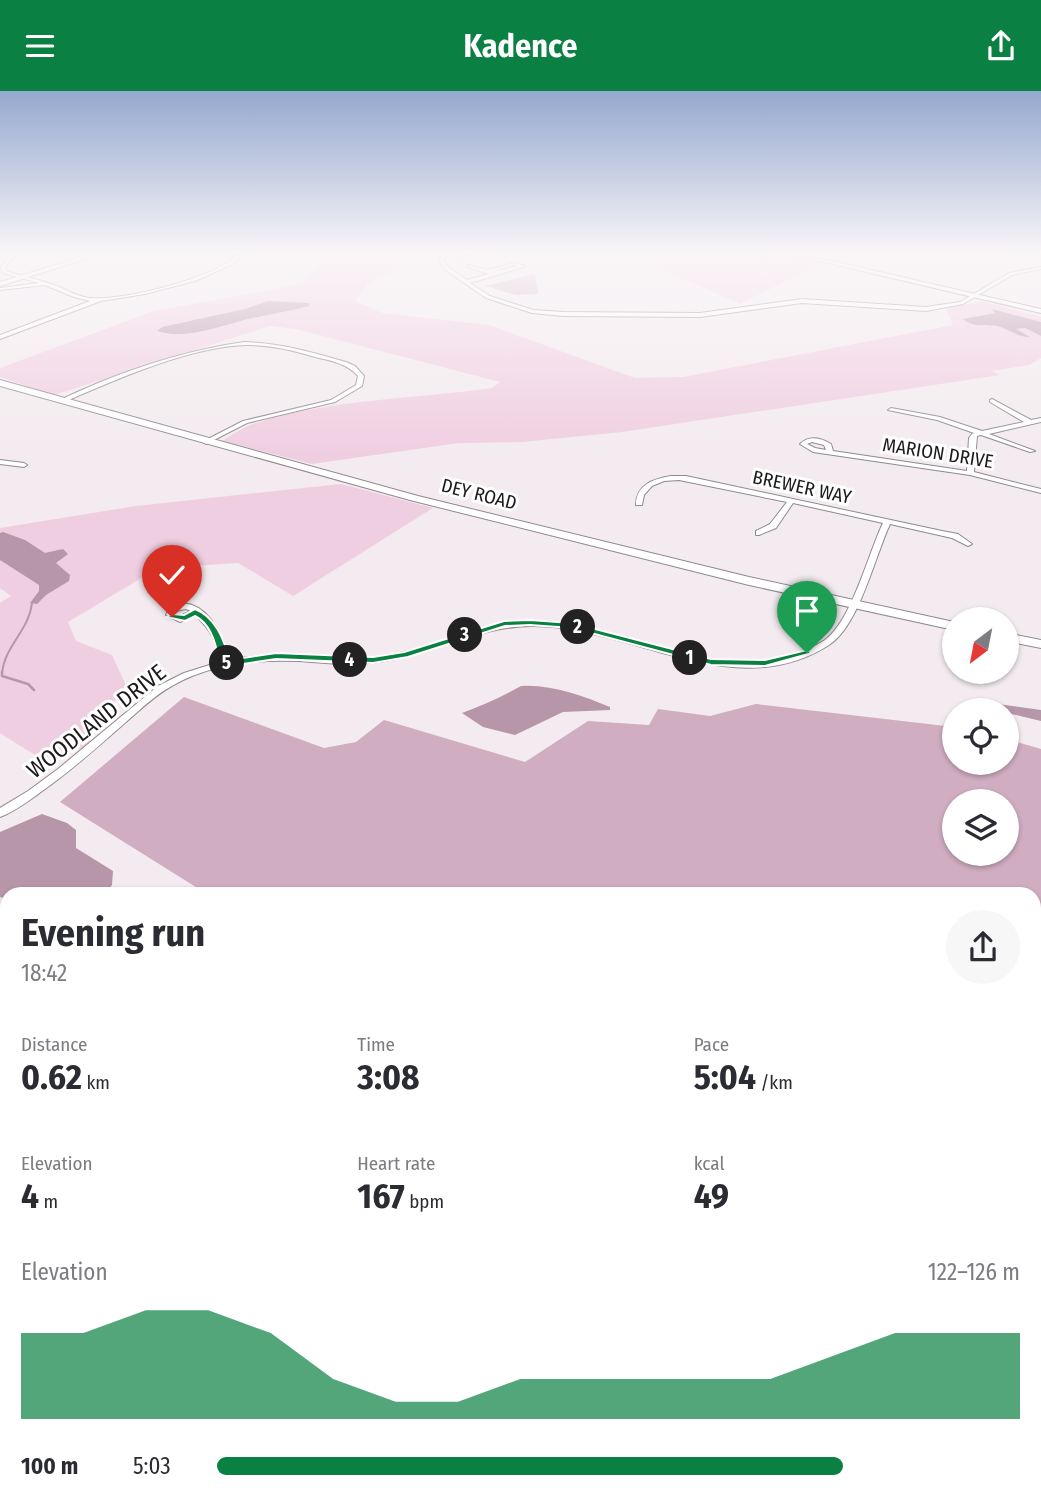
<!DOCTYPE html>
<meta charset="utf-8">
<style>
body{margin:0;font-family:"Fira Sans Condensed",sans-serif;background:#f7f7f7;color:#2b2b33;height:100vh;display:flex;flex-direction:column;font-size:26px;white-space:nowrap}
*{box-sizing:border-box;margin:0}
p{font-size:23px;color:#7c7c81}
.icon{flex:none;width:38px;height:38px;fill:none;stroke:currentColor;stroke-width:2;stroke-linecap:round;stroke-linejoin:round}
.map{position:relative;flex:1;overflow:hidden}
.side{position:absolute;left:0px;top:796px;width:1041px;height:621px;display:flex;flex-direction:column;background:#fff;border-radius:21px 21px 0 0;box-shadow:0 2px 5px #0004}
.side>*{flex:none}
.needle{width:46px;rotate:212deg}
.fabs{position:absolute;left:942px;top:516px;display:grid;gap:14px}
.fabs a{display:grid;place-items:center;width:77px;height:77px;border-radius:50%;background:#fff;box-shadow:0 2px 5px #0004;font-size:35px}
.pin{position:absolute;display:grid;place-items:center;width:60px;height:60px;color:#fff;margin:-72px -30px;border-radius:50% 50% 50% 0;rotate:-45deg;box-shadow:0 0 7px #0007}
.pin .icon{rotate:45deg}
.km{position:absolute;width:35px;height:35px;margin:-18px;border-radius:50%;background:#222;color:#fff;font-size:19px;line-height:35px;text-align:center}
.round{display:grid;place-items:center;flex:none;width:74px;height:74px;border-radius:37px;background:#f7f7f7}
.headline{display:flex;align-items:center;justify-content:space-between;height:119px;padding:0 21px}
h1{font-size:38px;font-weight:700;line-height:52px}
.metrics{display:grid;grid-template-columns:repeat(3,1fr);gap:10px;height:119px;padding:7px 21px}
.metrics div{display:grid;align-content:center}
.metrics b{font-size:35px;font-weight:700}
.metrics small{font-size:19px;font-weight:400}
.metrics p{font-size:19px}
.chart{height:196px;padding:14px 21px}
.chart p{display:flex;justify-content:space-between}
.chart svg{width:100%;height:126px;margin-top:7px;fill:#0b8043;opacity:.7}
ul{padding:0 21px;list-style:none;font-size:23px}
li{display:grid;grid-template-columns:112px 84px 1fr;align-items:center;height:52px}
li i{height:18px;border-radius:9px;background:#0b8043}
header{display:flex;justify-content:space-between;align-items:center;height:91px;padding:0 21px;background:#0b8043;color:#fff;font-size:32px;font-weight:700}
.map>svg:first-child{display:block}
.green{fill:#f0cee1}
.forest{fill:#d0adc1;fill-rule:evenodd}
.water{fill:#b896a9}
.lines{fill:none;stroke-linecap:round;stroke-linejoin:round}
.stream-far1{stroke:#b896a9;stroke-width:2}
.stream{stroke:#b896a9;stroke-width:2.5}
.minor-casing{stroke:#90898d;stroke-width:2}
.tertiary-casing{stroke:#90898d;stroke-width:2}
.secondary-casing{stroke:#90898d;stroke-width:2}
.minor{fill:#fff;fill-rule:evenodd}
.tertiary{fill:#fff;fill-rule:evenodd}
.secondary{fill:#fff;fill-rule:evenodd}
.route{fill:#0b8043;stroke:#fff;stroke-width:2}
.labels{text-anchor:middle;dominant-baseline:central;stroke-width:6;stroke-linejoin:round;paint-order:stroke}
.far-street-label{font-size:19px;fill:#1d1a1c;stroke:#fff}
.street-label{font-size:23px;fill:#1d1a1c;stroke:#fff}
</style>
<header><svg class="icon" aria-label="menu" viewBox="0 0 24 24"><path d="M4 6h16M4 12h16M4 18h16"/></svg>Kadence<svg class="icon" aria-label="share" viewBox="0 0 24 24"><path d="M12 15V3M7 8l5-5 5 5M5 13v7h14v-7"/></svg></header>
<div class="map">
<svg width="1041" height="1416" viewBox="0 0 1041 1416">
<rect width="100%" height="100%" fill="#f3ebef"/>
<g class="green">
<path d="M 326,164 L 421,166 L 368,193 L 355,210 L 382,222 L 489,234 L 635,287 L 683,286 L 953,234 L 946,218 L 981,210 L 1041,226 L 1041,267 L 1029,274 L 992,280 L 1000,284 L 622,341 L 522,351 L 459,352 L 312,373 L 222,350 C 233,344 244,335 256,332 C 331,308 414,308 492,297 L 500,291 L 296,238 L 270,235 L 54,304 L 0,286 L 0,277 L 154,220 L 302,193 Z"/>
<path d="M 595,164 L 788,164 L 824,171 L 740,213 L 643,169 L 615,166 L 582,169 Z"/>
<path d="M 341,393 L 433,417 L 293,505 L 238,472 L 158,477 L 68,531 L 76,550 L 112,564 L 127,597 L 87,639 L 91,655 L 41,668 L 0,642 L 0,512 L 11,505 L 0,497 L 0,437 L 136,415 Z"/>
</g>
<g class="forest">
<path d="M 535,183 L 538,203 L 516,204 L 485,195 Z"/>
<path d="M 184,606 L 324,657 L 356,651 L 384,629 L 525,671 L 588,630 L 649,634 L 658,618 L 710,625 L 756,613 L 954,636 L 954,672 L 1006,672 L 1006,648 L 1041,658 L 1041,1416 L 0,1416 L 0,1383 L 7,1379 L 7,1410 L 1034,1410 L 1034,803 L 207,803 L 60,711 ZM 954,710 L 1006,710 L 1006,763 L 954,763 Z"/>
</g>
<g class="water">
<path d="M 268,210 L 309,212 L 309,215 C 287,221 265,224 244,229 C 217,236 185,249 157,240 L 162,236 L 245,218 Z"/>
<path d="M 992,218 L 1041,231 L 1041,245 L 1025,237 L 1016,238 L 1030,246 C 1017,246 1009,238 997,235 C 985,233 973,237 963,228 L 995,222 Z"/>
<path d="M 3,441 L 25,449 L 45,462 L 63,458 L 68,463 L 56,472 L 70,484 L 69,490 L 46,504 L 37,513 L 30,512 L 39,500 L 39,494 L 0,469 L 0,442 Z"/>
<path d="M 521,595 C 551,593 583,605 610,616 L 610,619 L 563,621 L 515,644 L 483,636 L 462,622 C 481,615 502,606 521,595 Z"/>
<path d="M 969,609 L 1041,619 L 1041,630 L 974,614 Z"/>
<path d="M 42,723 L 67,732 L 76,739 L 76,757 L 113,780 L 112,794 L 106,803 L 7,803 L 7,808 L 0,806 L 0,741 Z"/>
</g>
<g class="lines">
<path class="stream-far1" d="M 2,583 C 4,555 29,540 32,512"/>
<path class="stream" d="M 2,581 L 2,585 L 28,593 L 34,599"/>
<defs>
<g id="minor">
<path d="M 11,164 L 16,164 L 5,176 L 7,180 C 22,186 39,188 54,194 C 66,198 77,206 90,207 C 123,210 209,188 235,166 L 233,164 L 240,166 L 231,174 L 195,190 L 145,203 L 101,210 L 0,248 L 0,244 L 90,210 L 74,206 L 45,194 L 0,199 L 0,197 L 39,192 L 3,182 L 1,176 Z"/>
<path d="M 442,164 L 446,164 L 443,169 L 448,176 L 467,189 L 489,183 L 468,176 L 468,174 L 488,179 L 514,172 L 524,174 L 524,176 L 470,192 L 490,205 L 533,219 L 563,221 L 700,222 L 802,208 L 926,216 L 960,211 L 1009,182 L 1041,176 L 1041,178 L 1012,184 L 963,213 L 926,220 L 802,212 L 700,226 L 563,225 L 532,222 L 486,207 L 444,178 L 439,169 ZM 514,174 L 517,175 L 492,181 Z"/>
<path d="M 450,164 L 471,164 L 459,167 Z"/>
<rect x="1038" y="164" width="3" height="1"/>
<path d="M 244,251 C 280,252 312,261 346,271 L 355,275 L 364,285 L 362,295 L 335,311 L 247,332 L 206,353 L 203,351 L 204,350 L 243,330 L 331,309 L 356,294 L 358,285 C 346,272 332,270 315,266 C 293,259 271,254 247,254 C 191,255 115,289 64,311 L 59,310 C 71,303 85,298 98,292 C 145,273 194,258 244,251 Z"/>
<path d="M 992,308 L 1031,329 L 1041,327 L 1041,331 L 989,343 L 1035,360 L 1030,361 L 981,344 L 977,345 L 974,381 L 1041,398 L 1041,402 L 970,384 L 813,361 L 800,353 C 809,344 821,347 831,353 L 833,360 L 967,380 L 969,347 L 972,343 L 974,342 L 937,329 L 888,319 L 891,317 L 940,326 L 982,340 L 1024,331 L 990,311 L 990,309 ZM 812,351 L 824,354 L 826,359 L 815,357 L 807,353 Z"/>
<path d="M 0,369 L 24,372 L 27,374 L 24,376 L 0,373 Z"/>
<path d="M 671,385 L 686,385 L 942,440 L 958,443 L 972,453 L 968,455 L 952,447 L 890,433 C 875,465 859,535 829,554 C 734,615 630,534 532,535 C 479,535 431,564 378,571 C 352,575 325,572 299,570 C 273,569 247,570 221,576 C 204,580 187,586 172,595 C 155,604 141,618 126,631 C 100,654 73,678 45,698 C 31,708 16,720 0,726 L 0,717 L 28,700 L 58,678 L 158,595 L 184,582 L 219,571 C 217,550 211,539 195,524 L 180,531 L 166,524 L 170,516 C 177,515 185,511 192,514 C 211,520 226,550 228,569 C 277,559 327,572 376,566 C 448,557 495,518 573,534 C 645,548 734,593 806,559 C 812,556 819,553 825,549 C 852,529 868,463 883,432 L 793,412 L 776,437 L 759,444 L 756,444 L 756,440 L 770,433 L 787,411 L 679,389 L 664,390 L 652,395 L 644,404 L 642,414 L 636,414 C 636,393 654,388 671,385 ZM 186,518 L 191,520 L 180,525 L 175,523 L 176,520 Z"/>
<path d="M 0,826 L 7,829 L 7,840 L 0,836 Z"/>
<path d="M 7,1209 L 7,1225 L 0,1226 L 0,1210 Z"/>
</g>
<g id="tertiary">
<path d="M 88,164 L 98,164 L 0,195 L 0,191 Z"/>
<path d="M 794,164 L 806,164 L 1041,218 L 1041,222 Z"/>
</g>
<g id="secondary">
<path d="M 0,289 L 418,405 L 749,486 L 954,531 L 954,539 L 749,494 L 410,409 L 0,295 Z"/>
<path d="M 1006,542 L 1041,549 L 1041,557 L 1006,550 Z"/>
</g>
</defs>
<use href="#minor" class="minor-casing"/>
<use href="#tertiary" class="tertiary-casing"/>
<use href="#secondary" class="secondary-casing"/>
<use href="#minor" class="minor"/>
<use href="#tertiary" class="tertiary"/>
<use href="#secondary" class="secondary"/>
</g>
<linearGradient id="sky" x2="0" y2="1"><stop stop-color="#95a8cf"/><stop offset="0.45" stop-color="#faf6f8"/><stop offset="1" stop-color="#faf6f8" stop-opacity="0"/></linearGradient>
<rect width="1041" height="362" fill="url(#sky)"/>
<path class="route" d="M 195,518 C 214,525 226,549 228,569 L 276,562 L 373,566 L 404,561 L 504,530 L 530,529 L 572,532 L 711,568 L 765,569 L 807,559 L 812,562 L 765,575 L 711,574 L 572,537 L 530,534 L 505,535 L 408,566 L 373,572 L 276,568 L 224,576 L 219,573 C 217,556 211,533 195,525 L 185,530 L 167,526 L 172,523 L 184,524 Z"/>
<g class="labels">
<g class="far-street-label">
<text transform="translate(938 362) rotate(9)">MARION DRIVE</text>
<text transform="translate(802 396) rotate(12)">BREWER WAY</text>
<text transform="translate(479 403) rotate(14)">DEY ROAD</text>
</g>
<g class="street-label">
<text transform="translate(96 630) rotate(-38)">WOODLAND DRIVE</text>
</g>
</g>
</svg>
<div class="fabs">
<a><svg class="needle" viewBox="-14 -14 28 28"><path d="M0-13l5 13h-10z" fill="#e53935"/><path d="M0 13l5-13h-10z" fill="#7c7c81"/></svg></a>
<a><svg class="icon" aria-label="locate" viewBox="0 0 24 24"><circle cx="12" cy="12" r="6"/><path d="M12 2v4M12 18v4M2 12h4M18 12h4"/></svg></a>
<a><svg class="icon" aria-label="layers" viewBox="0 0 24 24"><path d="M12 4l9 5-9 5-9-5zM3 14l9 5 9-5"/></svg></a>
</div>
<div class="pin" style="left:807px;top:562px;background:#1e9e55"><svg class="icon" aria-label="arrive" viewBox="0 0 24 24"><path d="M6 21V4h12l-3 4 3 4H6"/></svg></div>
<div class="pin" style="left:172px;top:526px;background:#d93025"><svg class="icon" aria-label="check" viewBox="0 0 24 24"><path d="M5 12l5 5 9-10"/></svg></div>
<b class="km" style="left:690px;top:567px">1</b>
<b class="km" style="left:578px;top:536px">2</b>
<b class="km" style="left:465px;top:544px">3</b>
<b class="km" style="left:350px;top:569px">4</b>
<b class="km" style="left:227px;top:572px">5</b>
<section class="side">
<div class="headline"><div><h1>Evening run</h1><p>18:42</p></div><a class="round"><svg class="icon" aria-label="share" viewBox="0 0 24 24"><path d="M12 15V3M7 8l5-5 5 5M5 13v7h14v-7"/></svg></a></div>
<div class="metrics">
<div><p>Distance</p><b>0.62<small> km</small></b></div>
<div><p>Time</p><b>3:08</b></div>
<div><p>Pace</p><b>5:04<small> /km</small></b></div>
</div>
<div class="metrics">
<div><p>Elevation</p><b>4<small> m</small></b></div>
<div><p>Heart rate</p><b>167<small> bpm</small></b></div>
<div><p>kcal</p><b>49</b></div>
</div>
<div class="chart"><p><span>Elevation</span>122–126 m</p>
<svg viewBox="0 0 160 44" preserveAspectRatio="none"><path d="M0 44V14L10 14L20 6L30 6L40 14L50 30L60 38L70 38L80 30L90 30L100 30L110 30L120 30L130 22L140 14L150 14L160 14V44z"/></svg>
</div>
<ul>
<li><b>100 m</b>5:03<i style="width:78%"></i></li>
</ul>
</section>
</div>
